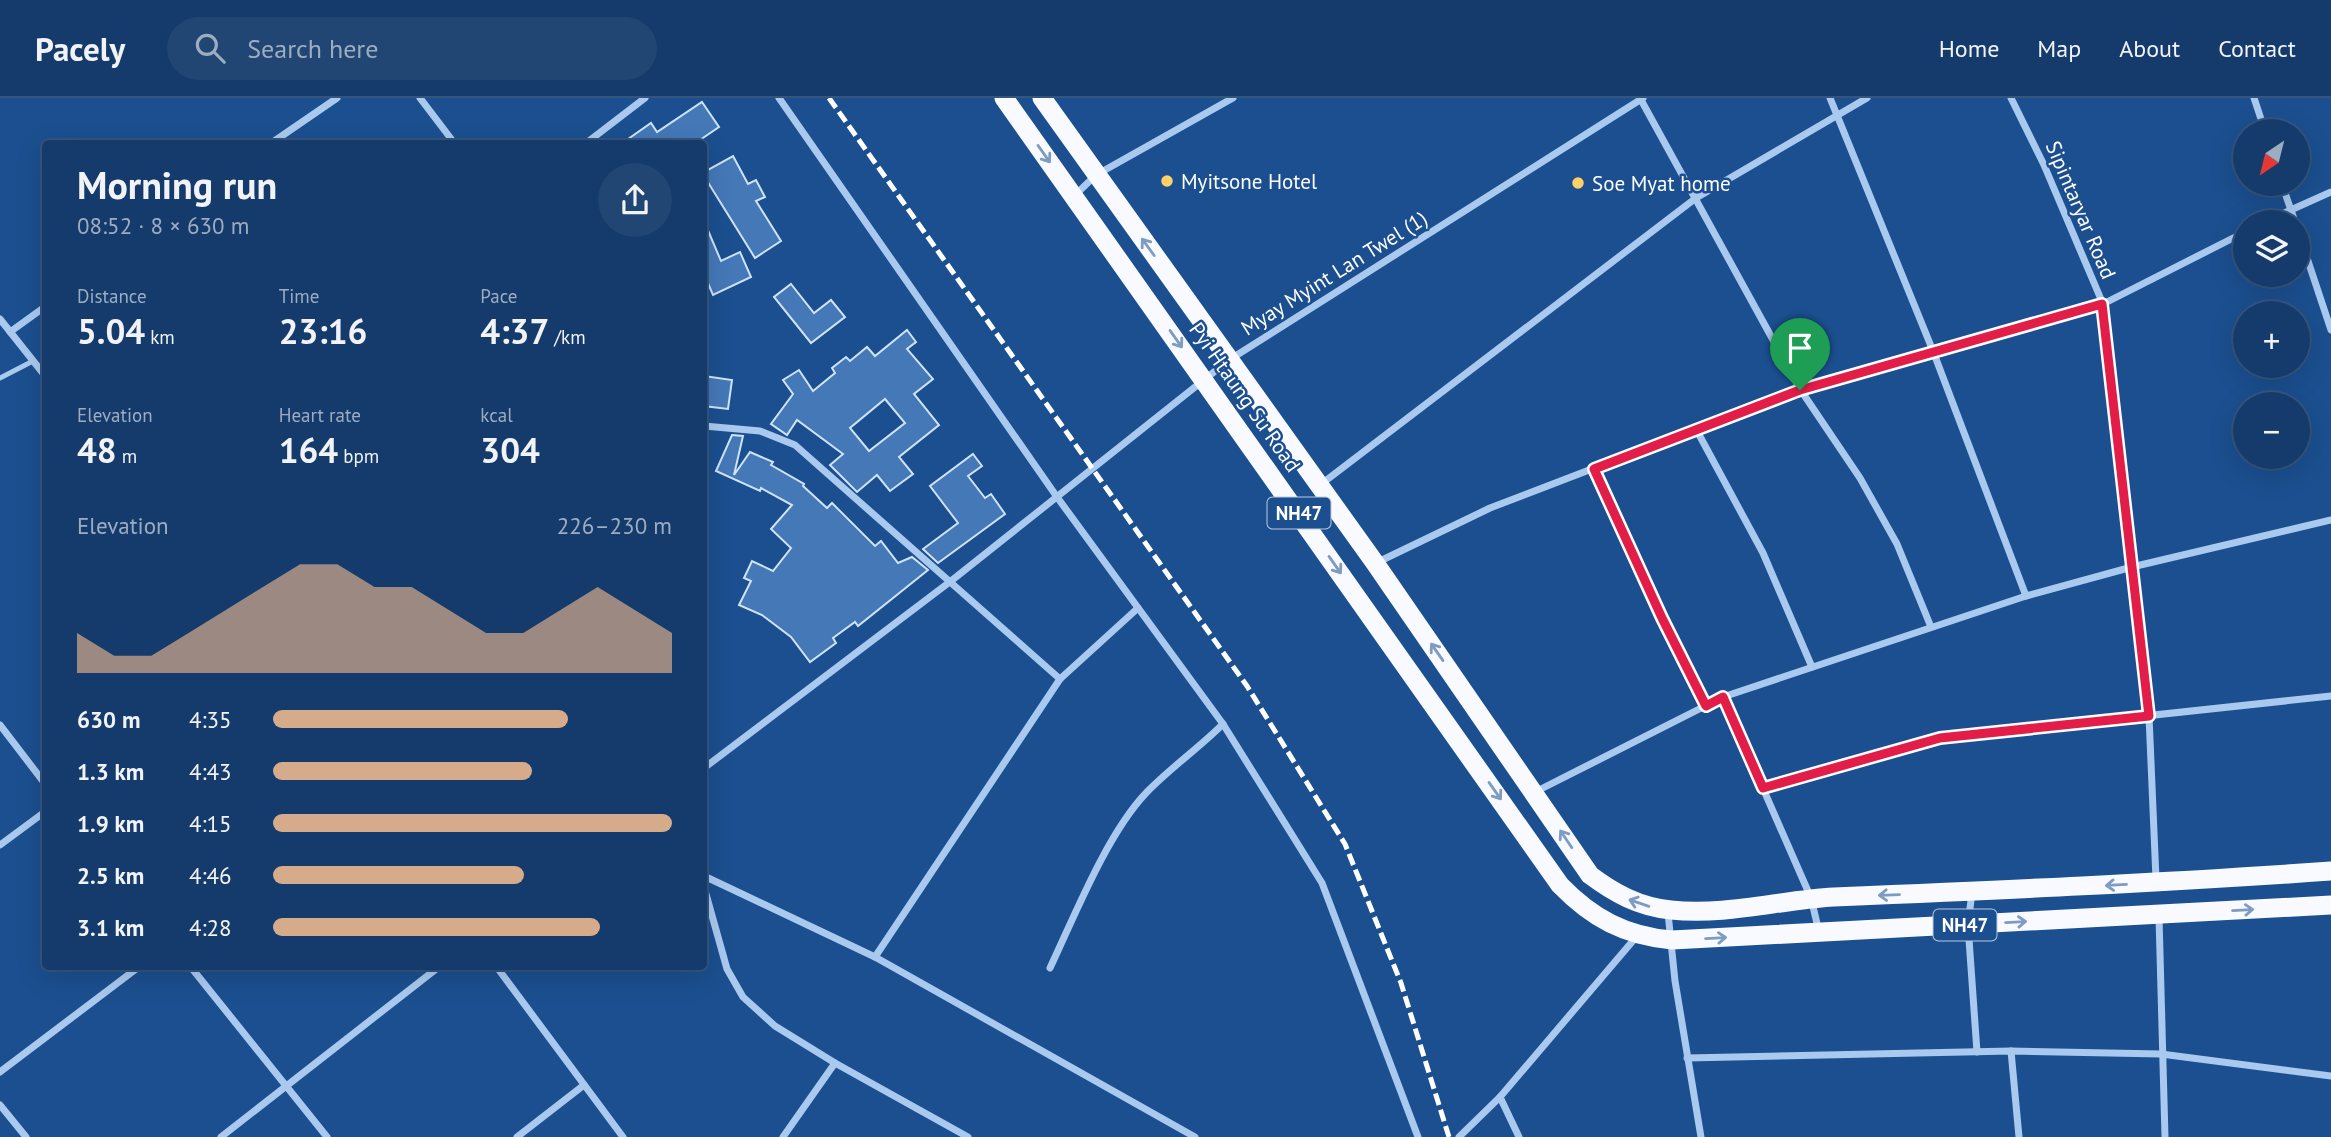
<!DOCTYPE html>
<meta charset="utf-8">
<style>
body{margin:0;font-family:"PT Sans",sans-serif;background:#214673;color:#f1f3f6;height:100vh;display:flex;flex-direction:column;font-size:26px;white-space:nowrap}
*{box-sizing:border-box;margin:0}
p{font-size:23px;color:#9dadc1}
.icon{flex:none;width:38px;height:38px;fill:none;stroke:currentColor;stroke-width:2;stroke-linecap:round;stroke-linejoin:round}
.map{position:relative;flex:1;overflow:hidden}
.drawer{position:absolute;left:42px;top:42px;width:665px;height:830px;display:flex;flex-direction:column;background:#143b6b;border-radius:7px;box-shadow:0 7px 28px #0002,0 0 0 2px #33557e}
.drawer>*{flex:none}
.needle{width:46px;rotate:215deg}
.buttons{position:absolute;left:2233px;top:21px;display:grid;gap:14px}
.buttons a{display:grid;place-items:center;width:77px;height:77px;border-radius:50%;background:#143b6b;box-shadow:0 7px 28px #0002,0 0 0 2px #33557e;font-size:35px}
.pin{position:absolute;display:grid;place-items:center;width:60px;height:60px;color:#fff;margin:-72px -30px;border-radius:50% 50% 50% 0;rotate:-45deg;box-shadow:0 0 7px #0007}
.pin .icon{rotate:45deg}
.round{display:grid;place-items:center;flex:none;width:74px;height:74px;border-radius:37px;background:#214673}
.head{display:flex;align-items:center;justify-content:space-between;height:119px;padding:0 35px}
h1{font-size:38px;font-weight:600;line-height:52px}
.metrics{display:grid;grid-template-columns:repeat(3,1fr);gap:10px;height:119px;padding:7px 35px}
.metrics div{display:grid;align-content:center}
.metrics b{font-size:35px;font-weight:600}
.metrics small{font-size:19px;font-weight:400}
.metrics p{font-size:19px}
.chart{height:196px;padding:14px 35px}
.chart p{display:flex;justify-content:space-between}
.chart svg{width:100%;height:126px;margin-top:7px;fill:#d6ab8b;opacity:.7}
ul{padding:0 35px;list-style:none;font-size:23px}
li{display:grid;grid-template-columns:112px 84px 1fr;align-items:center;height:52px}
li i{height:18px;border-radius:9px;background:#d6ab8b}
header{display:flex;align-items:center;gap:42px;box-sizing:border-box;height:98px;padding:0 35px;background:#143b6b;border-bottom:2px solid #33557e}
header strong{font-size:33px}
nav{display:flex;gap:38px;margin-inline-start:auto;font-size:24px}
.search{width:490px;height:63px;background:#214673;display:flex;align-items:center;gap:18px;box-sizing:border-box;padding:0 24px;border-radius:38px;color:#9dadc1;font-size:26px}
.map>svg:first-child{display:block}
.building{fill:#4478b7;stroke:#cfe3fa;stroke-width:2;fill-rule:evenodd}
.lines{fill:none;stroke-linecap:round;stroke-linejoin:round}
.service{stroke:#a9c9ee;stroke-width:5}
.minor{stroke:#a9c9ee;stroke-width:7}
.trunk{stroke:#f8faff;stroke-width:19}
.rail{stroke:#fff;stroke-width:5;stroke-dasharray:12 5;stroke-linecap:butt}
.oneway{stroke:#7e9cc1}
.route-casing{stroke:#fff;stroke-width:14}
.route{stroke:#e11d48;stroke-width:9}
.poi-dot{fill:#ffd166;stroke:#1b4f8f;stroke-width:2.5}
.labels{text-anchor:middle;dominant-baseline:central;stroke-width:5;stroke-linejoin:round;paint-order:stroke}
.shield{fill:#1b4f8f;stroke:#bbcadd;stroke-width:2}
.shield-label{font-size:19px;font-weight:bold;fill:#fff}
.poi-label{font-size:21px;fill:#fff;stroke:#1b4f8f;text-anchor:start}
.street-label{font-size:21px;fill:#fff;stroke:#1b4f8f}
</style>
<header>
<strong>Pacely</strong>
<div class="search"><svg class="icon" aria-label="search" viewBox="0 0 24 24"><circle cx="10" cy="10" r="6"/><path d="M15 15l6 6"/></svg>Search here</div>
<nav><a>Home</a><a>Map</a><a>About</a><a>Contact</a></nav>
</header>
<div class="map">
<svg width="2331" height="1039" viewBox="0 0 2331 1039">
<rect width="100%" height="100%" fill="#1b4f8f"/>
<g class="building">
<path d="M 702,4 L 719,29 L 694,46 L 621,46 L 651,25 L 657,34 Z"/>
<path d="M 733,58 L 748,86 L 756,82 L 765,99 L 756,103 L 781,143 L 755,160 L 704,78 L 704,74 Z"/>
<path d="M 704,123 L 721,163 L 740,154 L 751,179 L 713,197 L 704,176 Z"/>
<path d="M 791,186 L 814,215 L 831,202 L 845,219 L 811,245 L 774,199 Z"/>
<path d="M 907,232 L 916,244 L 907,251 L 933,281 L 914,296 L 939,327 L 899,359 L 913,376 L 890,393 L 877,377 L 857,394 L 830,367 L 843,356 L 797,322 L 787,337 L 771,326 L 793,296 L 783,282 L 799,272 L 813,293 L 835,275 L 832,270 L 846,259 L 850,263 L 867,249 L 875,258 ZM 885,301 L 905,325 L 869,353 L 850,330 Z"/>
<path d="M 704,278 L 732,282 L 728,311 L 704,308 Z"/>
<path d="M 732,337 L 743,338 L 734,377 L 750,354 L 773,364 L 771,367 L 804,386 L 803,388 L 827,410 L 832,405 L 875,448 L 881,443 L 898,465 L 912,459 L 928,472 L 858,528 L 855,524 L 833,540 L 836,545 L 810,564 L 791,539 L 762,517 L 739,507 L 751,483 L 744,480 L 752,463 L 773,473 L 791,450 L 771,431 L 792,407 L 761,390 L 760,393 L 716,373 Z"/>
<path d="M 973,356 L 982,368 L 968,378 L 985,400 L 991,396 L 1005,416 L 938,465 L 923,451 L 958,425 L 930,388 Z"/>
</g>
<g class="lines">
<path class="service" d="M 0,280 L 33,263"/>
<g class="minor">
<path d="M 420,0 L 455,46"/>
<path d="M 779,0 L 1057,399 L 1223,626 L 1322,785 L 1418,1039"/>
<path d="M 1640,0 L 1800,291 L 1860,380 L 1897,446 L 1931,529"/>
<path d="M 1830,0 L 1933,253 L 2026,498"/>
<path d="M 2011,0 L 2044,67 L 2103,206 L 2149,618 L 2156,781"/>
<path d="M 2254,0 L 2265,33"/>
<path d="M 270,46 L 337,0"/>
<path d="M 585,46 L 645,0"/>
<path d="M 2282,86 L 2295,124"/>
<path d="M 1074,98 L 1096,77 L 1233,0"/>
<path d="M 2264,124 L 2331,94"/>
<path d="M 2298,133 L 2331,232"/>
<path d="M 0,221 L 46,279"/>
<path d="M 10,234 L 46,208"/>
<path d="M 704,328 L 760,333 L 795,347 L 1060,581"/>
<path d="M 1696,331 L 1763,455 L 1812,569"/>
<path d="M 1594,371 L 1662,520 L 1706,608"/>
<path d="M 1320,387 L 1696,100 L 1867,0"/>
<path d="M 1378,464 L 1490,410 L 1800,291 L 2103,206 L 2245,134"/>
<path d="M 1723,599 L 1811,800 L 1819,834"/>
<path d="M 0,627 L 46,687"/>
<path d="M 704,670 L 951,483 L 1229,262 L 1643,0"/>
<path d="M 1763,690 L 1940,640 L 2331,598"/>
<path d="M 1535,694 L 1723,599 L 2026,498 L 2132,469 L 2331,422"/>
<path d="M 0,747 L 46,713"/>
<path d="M 704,778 L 875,859 L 1195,1039"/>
<path d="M 704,789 L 727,871 L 743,899 L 775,928 L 835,965 L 968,1039"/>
<path d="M 1972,794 L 1968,827 L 1977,954"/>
<path d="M 1668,815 L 1675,883 L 1701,1039"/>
<path d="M 2159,819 L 2165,1039"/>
<path d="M 875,859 L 1060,581 L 1138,510"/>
<path d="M 190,868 L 327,1039"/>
<path d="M 496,868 L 623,1039"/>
<path d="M 1050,870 C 1075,817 1107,736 1146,695 C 1170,670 1199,650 1223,626"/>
<path d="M 2011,953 L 2019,1039"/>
<path d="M 1687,960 L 2011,953 L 2161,956 L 2331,978"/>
<path d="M 0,974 L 140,868"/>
<path d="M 1500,999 L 1519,1039"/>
<path d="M 0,1007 L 26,1039"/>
<path d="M 221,1039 L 440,868"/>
<path d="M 517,1039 L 584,987"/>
<path d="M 783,1039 L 835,965"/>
<path d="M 1459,1039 L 1500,999 L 1637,838"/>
</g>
<g class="trunk">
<path d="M 1004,0 L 1560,787 C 1592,820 1625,838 1672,842 L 2331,807"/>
<path d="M 1042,0 L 1375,465 L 1590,777 C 1614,795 1639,809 1671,812 C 1725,818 1780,802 1834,799 C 2000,792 2165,785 2331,773"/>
</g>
<path class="rail" d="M 829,0 L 1247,588 L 1345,746 L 1401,885 L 1449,1039"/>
</g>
<defs><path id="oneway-shaft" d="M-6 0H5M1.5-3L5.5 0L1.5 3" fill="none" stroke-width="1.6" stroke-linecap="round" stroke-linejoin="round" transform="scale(1.75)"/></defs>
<g class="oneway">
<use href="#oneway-shaft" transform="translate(1044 56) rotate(55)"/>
<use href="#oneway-shaft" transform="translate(1148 149) rotate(-126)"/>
<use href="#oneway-shaft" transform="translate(1176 241) rotate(55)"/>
<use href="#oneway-shaft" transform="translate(1335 467) rotate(55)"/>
<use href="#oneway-shaft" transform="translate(1437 554) rotate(-125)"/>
<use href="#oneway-shaft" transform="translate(1495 693) rotate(55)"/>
<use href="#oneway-shaft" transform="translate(1566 741) rotate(-124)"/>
<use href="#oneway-shaft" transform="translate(2116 787) rotate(177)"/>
<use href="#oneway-shaft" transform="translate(1889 797) rotate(178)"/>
<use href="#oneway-shaft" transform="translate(1639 805) rotate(-161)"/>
<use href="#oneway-shaft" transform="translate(2243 812) rotate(-3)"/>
<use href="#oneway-shaft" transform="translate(2016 824) rotate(-3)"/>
<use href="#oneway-shaft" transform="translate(1716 840) rotate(-3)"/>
</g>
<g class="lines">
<defs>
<path id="route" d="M 2102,206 L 2149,618 L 1940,640 L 1763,690 L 1723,599 L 1706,608 L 1662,520 L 1594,371 L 1800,292 Z"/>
</defs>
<use href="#route" class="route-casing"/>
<use href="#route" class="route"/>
</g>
<g class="poi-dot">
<circle cx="1167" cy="83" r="7"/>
<circle cx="1578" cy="85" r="7"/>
</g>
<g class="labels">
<g class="shield">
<rect x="1267.5" y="399.5" width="63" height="31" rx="5"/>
<rect x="1933.5" y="811.5" width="63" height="31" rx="5"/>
</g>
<g class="shield-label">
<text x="1299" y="415">NH47</text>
<text x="1965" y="827">NH47</text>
</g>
<g class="poi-label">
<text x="1181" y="83">Myitsone Hotel</text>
<text x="1592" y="85">Soe Myat home</text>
</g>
<g class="street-label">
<text transform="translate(2081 112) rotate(67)">Sipintaryar Road</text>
<text transform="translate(1334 175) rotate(-32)">Myay Myint Lan Twel (1)</text>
<text transform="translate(1245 299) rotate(55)">Pyi Htaung Su Road</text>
</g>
</g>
</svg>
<div class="buttons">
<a><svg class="needle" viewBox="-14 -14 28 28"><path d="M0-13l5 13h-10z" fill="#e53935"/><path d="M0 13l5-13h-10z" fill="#9dadc1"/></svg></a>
<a><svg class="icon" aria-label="layers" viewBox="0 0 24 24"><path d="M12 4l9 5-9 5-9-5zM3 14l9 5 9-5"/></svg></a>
<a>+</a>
<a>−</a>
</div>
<div class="pin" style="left:1800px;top:292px;background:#1e9e55"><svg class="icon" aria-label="arrive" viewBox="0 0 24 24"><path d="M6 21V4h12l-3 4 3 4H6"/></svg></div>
<section class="drawer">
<div class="head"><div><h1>Morning run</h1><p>08:52 · 8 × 630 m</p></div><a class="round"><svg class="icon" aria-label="share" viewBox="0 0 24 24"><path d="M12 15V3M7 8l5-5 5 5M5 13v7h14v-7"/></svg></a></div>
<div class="metrics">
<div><p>Distance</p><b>5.04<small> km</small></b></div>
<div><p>Time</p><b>23:16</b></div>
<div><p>Pace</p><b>4:37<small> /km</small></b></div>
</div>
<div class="metrics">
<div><p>Elevation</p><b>48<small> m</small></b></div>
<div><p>Heart rate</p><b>164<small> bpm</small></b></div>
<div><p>kcal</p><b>304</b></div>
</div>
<div class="chart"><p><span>Elevation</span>226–230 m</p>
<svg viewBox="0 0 160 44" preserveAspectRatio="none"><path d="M0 44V30L10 38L20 38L30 30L40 22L50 14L60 6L70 6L80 14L90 14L100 22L110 30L120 30L130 22L140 14L150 22L160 30V44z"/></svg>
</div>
<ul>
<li><b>630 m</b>4:35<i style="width:74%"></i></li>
<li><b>1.3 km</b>4:43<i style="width:65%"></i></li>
<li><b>1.9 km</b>4:15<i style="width:100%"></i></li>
<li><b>2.5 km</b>4:46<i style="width:63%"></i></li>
<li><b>3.1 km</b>4:28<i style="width:82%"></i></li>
</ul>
</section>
</div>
